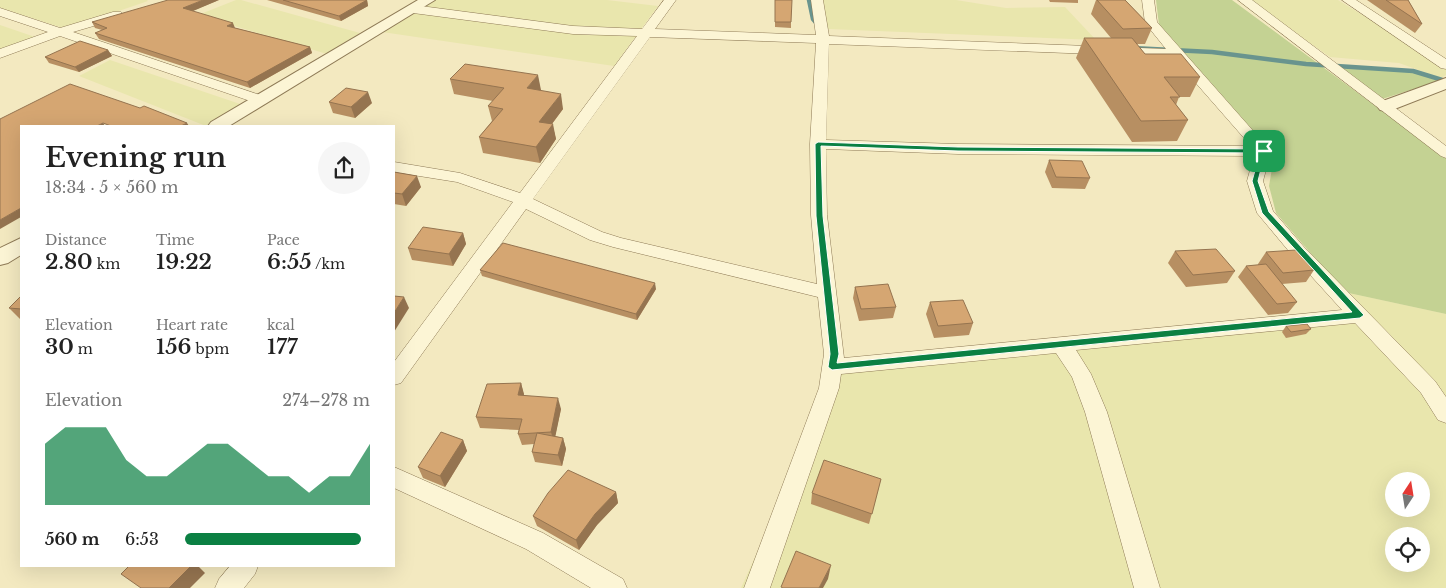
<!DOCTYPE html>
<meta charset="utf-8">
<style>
body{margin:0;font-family:"Libre Baskerville",serif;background:#f6f6f6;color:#222;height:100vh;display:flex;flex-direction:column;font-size:19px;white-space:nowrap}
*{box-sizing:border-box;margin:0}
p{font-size:16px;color:#767676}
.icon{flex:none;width:28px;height:28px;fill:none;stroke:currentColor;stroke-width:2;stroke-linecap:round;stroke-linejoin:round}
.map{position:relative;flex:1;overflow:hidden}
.details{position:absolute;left:20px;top:125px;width:375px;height:442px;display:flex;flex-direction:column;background:#fff;border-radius:0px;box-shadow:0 5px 20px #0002}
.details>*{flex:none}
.needle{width:32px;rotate:12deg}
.tools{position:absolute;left:1385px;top:472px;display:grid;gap:10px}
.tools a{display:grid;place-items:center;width:45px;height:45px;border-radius:50%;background:#fff;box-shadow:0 5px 20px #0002;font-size:25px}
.pin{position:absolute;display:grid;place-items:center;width:42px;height:42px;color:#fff;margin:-21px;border-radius:10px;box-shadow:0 2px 8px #0006}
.round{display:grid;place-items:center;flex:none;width:52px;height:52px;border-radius:26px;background:#f6f6f6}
.summary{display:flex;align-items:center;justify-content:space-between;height:85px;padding:0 25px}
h1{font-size:28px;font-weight:600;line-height:38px}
.figures{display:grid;grid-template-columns:repeat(3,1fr);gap:8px;height:85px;padding:5px 25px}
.figures div{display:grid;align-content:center}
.figures b{font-size:21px;font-weight:600}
.figures small{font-size:14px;font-weight:400}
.figures p{font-size:14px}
.chart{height:140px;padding:10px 25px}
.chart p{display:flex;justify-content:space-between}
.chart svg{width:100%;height:90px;margin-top:5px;fill:#0b8043;opacity:.7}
ul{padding:0 25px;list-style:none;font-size:16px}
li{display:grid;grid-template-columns:80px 60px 1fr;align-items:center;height:38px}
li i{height:12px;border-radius:6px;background:#0b8043}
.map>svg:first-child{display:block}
.farmland{fill:#e9e6ad;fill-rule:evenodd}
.green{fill:#c4d293}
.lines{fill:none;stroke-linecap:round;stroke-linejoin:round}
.stream{stroke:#69948e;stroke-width:4.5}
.minor-casing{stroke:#8e7a56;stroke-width:1}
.tertiary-casing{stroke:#8e7a56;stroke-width:2}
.minor{fill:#fcf5d5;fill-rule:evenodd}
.tertiary{fill:#fcf5d5;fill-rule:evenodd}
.wall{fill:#b78f62}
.shaded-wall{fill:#957450}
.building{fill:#d5a672;stroke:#957450}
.route{fill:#0b8043;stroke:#fff;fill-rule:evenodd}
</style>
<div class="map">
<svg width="1446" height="588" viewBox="0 0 1446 588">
<rect width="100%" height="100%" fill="#f3e9c0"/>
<g class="farmland">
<path d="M 0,0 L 147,0 L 148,1 L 66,29 L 0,8 Z"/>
<path d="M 236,0 L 241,0 L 360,33 L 327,54 L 198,15 Z"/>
<path d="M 434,0 L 607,0 L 658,6 L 614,66 L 382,32 Z"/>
<path d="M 822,0 L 956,0 L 1006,8 L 1065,7 L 1096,40 L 828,29 Z"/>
<path d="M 1248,0 L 1338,0 L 1446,66 L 1446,75 L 1441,78 L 1399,63 L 1330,57 Z"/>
<path d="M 0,25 L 38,38 L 0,50 Z"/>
<path d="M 110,60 L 243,105 L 206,126 L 79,76 Z"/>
<path d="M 1344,292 L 1446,314 L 1446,588 L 741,588 L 842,366 L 1359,315 ZM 1394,481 L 1421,481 L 1421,509 L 1394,509 ZM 1394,536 L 1421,536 L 1421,564 L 1394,564 Z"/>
</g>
<g class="green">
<path d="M 1156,0 L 1232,0 L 1446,158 L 1446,314 L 1344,292 L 1276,213 L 1269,186 L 1274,157 L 1159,25 Z"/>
<path d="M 1335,67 L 1414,72 L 1439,81 L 1379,100 Z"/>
</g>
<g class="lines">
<g class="stream">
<path d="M 809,0 L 813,19 L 819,26"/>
<path d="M 1132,48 L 1212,52 L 1306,64 L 1413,71 L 1446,81"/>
</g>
<defs>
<g id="minor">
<path d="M 664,0 L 676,0 L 655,29 L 816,35 L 811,0 L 823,0 L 829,36 L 1166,49 L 1145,23 L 1142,0 L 1154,0 L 1157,22 L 1271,151 L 1263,181 L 1273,211 L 1304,247 L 1435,381 L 1446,397 L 1446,423 L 1438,420 L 1421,393 L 1355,323 L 1076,350 L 1091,374 L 1107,412 L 1160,588 L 1134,588 L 1085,412 L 1072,377 L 1056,353 L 841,374 L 839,388 L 770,588 L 744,588 L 819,388 L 824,354 L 818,297 L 613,247 L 590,240 L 526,209 L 401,383 L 394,385 L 394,362 L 513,202 L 457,182 L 394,172 L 394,162 L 460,173 L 520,193 L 637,36 L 573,34 L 413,13 L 409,12 L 407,9 L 409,6 L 413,5 L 573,26 L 642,29 ZM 650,37 L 816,43 L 810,144 L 811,215 L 817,284 L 621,238 L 602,232 L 533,199 ZM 829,44 L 1173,57 L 1251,146 L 958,144 L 826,140 ZM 826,149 L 958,154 L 1254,156 L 1247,181 L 1257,213 L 1292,255 L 1342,310 L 844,358 L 827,215 Z"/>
<path d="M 1238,0 L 1252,0 L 1446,146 L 1446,158 L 1441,156 Z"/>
<path d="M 1342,0 L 1356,0 L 1446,59 L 1446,69 L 1441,68 Z"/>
<path d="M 0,8 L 60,28 L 113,12 L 121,12 L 123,15 L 121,18 L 73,32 L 266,97 L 268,100 L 266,103 L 256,103 L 60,36 L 0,58 L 0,49 L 48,32 L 0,16 Z"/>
<path d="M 394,467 L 543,533 L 623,579 L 627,588 L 591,588 L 526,549 L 394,488 Z"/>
<path d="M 230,566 L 258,566 L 255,574 L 244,588 L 215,588 L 219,579 Z"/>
</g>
<g id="tertiary">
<path d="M 418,0 L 435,0 L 229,126 L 208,126 L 211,122 Z"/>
<path d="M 1446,78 L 1446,89 L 1392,110 L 1386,111 L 1380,110 L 1377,106 L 1380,102 Z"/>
<path d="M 21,238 L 21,255 L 8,263 L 0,265 L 0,248 Z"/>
</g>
</defs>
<use href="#minor" class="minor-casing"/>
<use href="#tertiary" class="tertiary-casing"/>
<use href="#minor" class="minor"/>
<use href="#tertiary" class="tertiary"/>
</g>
<g class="wall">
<path d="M 219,0 L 192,11 L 235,28 L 310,47 L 312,53 L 250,88 L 99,39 L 95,33 L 102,30 L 95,28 L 92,22 Z"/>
<path d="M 267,0 L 367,0 L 368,6 L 341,21 Z"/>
<path d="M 775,0 L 791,22 L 791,28 L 775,27 Z"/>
<path d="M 1049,0 L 1078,0 L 1078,3 L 1050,2 Z"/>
<path d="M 1096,0 L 1125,0 L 1152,28 L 1145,44 L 1136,44 L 1145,54 L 1200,77 L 1190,97 L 1179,97 L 1176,105 L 1188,120 L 1177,141 L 1132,142 L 1076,58 L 1084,38 L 1111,38 L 1091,14 Z"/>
<path d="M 1367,0 L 1408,0 L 1422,24 L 1415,33 Z"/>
<path d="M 108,50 L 112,56 L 79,72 L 49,63 L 45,57 Z"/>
<path d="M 450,79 L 541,90 L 563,109 L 552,124 L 556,139 L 540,163 L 483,153 L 479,137 L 492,121 L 488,106 L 493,101 L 454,94 Z"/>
<path d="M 329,102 L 372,103 L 355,118 L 333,113 Z"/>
<path d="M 1049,160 L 1090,178 L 1085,189 L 1052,188 L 1045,172 Z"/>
<path d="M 394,172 L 421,187 L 406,206 L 394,204 Z"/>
<path d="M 463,233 L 466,244 L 453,266 L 412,260 L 408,248 Z"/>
<path d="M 1175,251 L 1235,271 L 1227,283 L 1186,287 L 1168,263 Z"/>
<path d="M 1266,252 L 1314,270 L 1306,282 L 1282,284 L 1297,302 L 1288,313 L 1268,315 L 1238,277 L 1246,266 L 1258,265 L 1258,264 Z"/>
<path d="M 480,270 L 656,289 L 637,320 L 482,276 Z"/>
<path d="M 855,287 L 896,307 L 893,318 L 859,321 L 853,298 Z"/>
<path d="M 21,296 L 21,319 L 20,319 L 9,308 Z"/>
<path d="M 930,302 L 973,323 L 969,335 L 934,338 L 926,314 Z"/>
<path d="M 1286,326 L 1311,329 L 1306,334 L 1286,338 L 1282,332 Z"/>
<path d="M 521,383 L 524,396 L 561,409 L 555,436 L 563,438 L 566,449 L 562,466 L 535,462 L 532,452 L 534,444 L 522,445 L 518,434 L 519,430 L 480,428 L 476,417 Z"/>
<path d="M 463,440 L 467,451 L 445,487 L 423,478 L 418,467 Z"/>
<path d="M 881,479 L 869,524 L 811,504 L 812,493 Z"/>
<path d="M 616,492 L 618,503 L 597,525 L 579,550 L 537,526 L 533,516 Z"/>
</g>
<g class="shaded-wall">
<path d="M 203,0 L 219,0 L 186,14 L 183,8 Z"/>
<path d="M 367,0 L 368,6 L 341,21 L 339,16 Z"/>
<path d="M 233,23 L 235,28 L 227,26 Z"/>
<path d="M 310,47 L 312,53 L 250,88 L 247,82 Z"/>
<path d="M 108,50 L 112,56 L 79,72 L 75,67 Z"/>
<path d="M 538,75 L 541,90 L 530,103 L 527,88 Z"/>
<path d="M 368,92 L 372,103 L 355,118 L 351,107 Z"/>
<path d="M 561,94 L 563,109 L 542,137 L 539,122 Z"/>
<path d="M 103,123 L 105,126 L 97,126 Z"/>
<path d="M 187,123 L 189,126 L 181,126 Z"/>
<path d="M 553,124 L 556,139 L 540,163 L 536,147 Z"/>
<path d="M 417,176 L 421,187 L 406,206 L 402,194 Z"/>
<path d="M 21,208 L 21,217 L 0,229 L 0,220 Z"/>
<path d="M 463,233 L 466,244 L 453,266 L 449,254 Z"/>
<path d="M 655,283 L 656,289 L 637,320 L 636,314 Z"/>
<path d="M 404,297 L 409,308 L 394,332 L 394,313 Z"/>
<path d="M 521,383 L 524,394 L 522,406 L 518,395 Z"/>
<path d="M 558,398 L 561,409 L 554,443 L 551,432 Z"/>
<path d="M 563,438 L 566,449 L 562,466 L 558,455 Z"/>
<path d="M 463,440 L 467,451 L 445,487 L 440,476 Z"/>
<path d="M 616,492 L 618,503 L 597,525 L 579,550 L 576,540 L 595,514 Z"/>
<path d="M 831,565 L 828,579 L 823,588 L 819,588 Z"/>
<path d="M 191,566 L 198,566 L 205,573 L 190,588 L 169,588 Z"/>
</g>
<g class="building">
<path d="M 168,0 L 203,0 L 183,8 L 233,23 L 227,26 L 310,47 L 247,82 L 95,33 L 107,28 L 92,22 Z"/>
<path d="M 283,0 L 367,0 L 339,16 Z"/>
<path d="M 775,0 L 792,0 L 791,22 L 775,22 Z"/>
<path d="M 1097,0 L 1125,0 L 1152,28 L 1123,29 Z"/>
<path d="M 1386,0 L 1408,0 L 1422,24 Z"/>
<path d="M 1084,38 L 1132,38 L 1145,54 L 1181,54 L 1200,77 L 1164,77 L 1180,97 L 1170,97 L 1188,120 L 1141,121 Z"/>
<path d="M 80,41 L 108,50 L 75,67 L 45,57 Z"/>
<path d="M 465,64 L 538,75 L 527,88 L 561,94 L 539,122 L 553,124 L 536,147 L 479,137 L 503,109 L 488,106 L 504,88 L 450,79 Z"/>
<path d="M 70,84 L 140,108 L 144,106 L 187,123 L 181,126 L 111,126 L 103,123 L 97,126 L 21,126 L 21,208 L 0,220 L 0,119 Z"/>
<path d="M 346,88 L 368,92 L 351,107 L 329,102 Z"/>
<path d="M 1049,160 L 1082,161 L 1090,178 L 1056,177 Z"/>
<path d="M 394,172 L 417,176 L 402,194 L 394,193 Z"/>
<path d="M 423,227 L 463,233 L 449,254 L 408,248 Z"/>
<path d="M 503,243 L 655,283 L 636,314 L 480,270 Z"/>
<path d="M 1216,249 L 1235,271 L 1193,275 L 1175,251 Z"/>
<path d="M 1296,250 L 1314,270 L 1283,273 L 1266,252 Z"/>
<path d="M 1266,264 L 1297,302 L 1277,304 L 1246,266 Z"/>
<path d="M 888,284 L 896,307 L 861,309 L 855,287 Z"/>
<path d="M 21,296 L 21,309 L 9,308 Z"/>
<path d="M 394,296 L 404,297 L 394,313 Z"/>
<path d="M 963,300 L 973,323 L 938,326 L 930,302 Z"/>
<path d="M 1307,324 L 1311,329 L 1291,332 L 1286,326 Z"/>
<path d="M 521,383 L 518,395 L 558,398 L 551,432 L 518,434 L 522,419 L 476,417 L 487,384 Z"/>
<path d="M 441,432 L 463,440 L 440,476 L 418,467 Z"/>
<path d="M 537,433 L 563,438 L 558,455 L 532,452 Z"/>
<path d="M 824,460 L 881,479 L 872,514 L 812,493 Z"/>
<path d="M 568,470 L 616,492 L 595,514 L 576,540 L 533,516 L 548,493 Z"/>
<path d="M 796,551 L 831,565 L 819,588 L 783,588 L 781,587 Z"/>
<path d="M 129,566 L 191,566 L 169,588 L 141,588 L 121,574 Z"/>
</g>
<path class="route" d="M 818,142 L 958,147 L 1266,149 L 1258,181 L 1269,212 L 1364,315 L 1360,318 L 832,370 L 828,367 L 830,354 L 816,216 L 815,144 ZM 821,146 L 958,151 L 1260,153 L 1252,181 L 1262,213 L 1352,312 L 837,363 L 839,354 L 823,216 Z"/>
</svg>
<div class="tools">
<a><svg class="needle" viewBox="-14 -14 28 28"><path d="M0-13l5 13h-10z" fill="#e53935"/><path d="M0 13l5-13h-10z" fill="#767676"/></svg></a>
<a><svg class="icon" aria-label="locate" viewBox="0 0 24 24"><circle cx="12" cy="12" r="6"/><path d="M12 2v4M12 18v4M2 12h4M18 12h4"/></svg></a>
</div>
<div class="pin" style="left:1264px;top:151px;background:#1e9e55"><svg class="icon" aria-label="arrive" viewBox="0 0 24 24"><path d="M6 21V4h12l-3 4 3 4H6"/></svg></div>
<section class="details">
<div class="summary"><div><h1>Evening run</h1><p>18:34 · 5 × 560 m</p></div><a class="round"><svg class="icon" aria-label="share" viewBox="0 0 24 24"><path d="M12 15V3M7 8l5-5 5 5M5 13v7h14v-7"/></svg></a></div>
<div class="figures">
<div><p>Distance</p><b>2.80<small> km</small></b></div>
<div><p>Time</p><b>19:22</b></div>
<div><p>Pace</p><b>6:55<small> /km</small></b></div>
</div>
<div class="figures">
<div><p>Elevation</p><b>30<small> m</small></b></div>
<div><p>Heart rate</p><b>156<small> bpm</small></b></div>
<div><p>kcal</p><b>177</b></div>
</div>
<div class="chart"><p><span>Elevation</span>274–278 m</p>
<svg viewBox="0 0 160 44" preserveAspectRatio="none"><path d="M0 44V14L10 6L20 6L30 6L40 22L50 30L60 30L70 22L80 14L90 14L100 22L110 30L120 30L130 38L140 30L150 30L160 14V44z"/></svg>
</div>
<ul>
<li><b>560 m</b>6:53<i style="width:95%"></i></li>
</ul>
</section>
</div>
